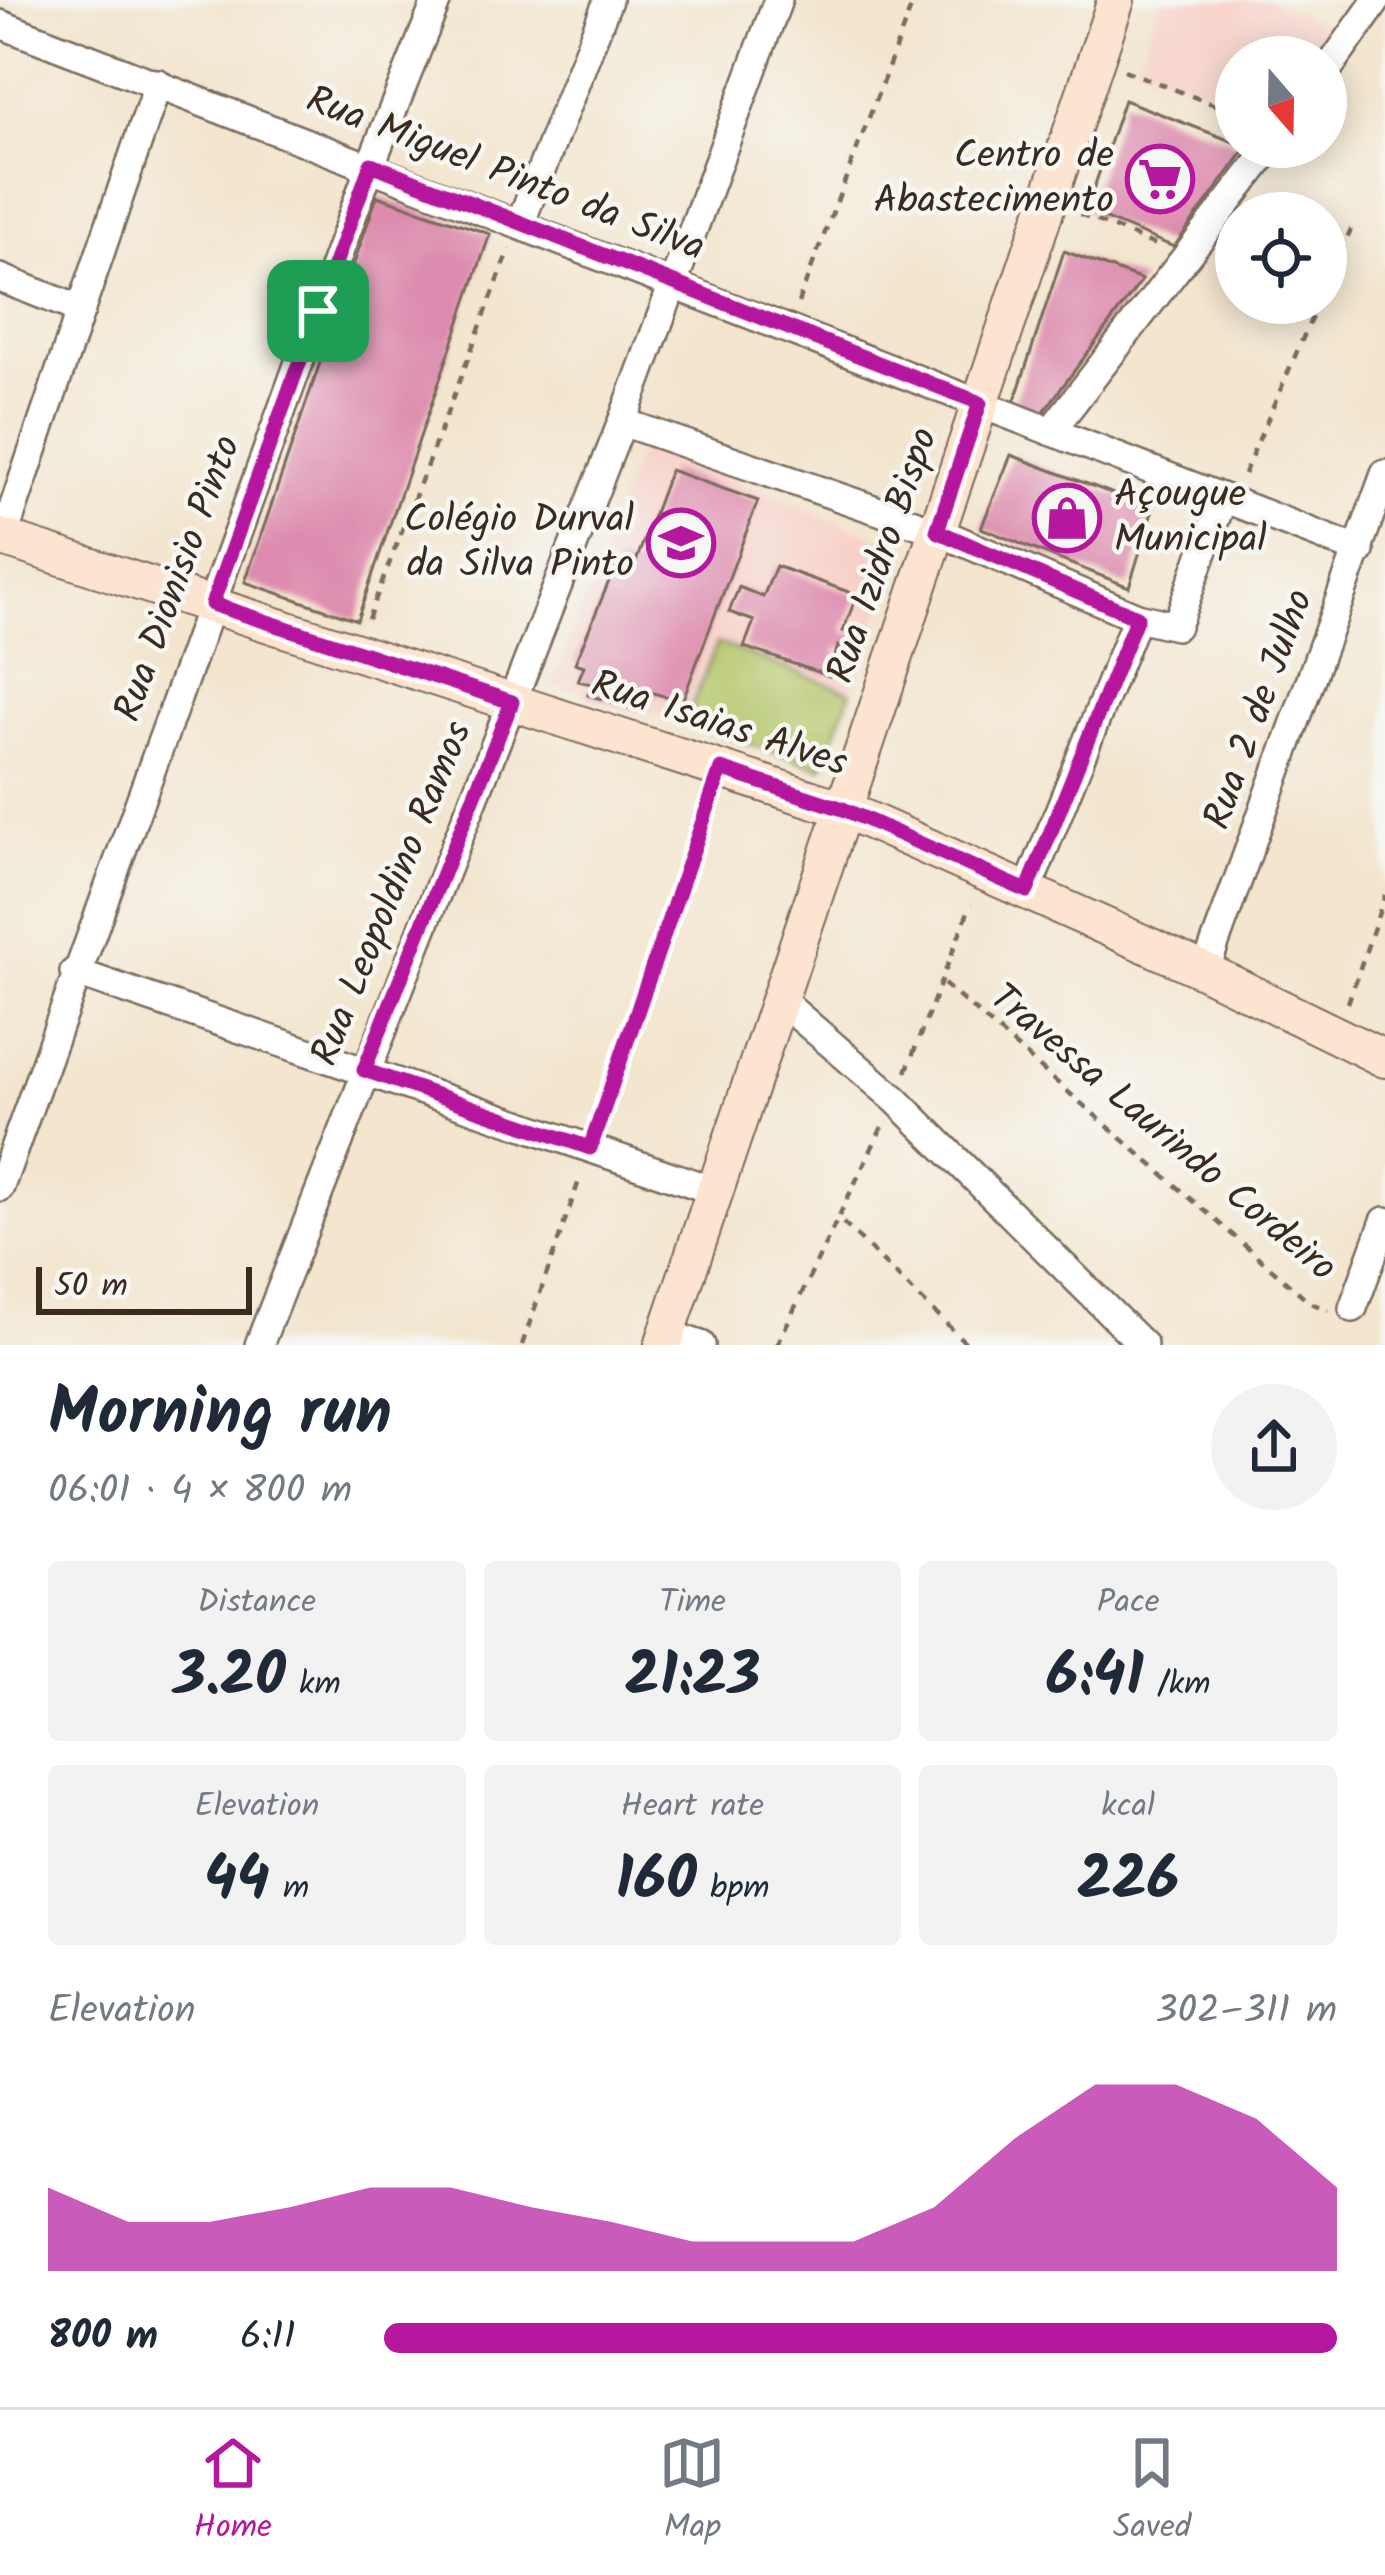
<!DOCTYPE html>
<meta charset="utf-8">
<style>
body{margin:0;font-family:Kalam,sans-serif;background:#f2f2f3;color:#1f2937;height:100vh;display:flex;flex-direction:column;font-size:45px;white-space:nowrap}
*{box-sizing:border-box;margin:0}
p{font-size:39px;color:#747a83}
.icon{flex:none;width:66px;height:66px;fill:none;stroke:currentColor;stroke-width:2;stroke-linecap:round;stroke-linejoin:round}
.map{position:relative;height:1345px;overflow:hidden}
.sheet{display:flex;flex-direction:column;background:#fff;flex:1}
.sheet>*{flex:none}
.needle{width:78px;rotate:160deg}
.controls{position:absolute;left:1215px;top:36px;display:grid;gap:24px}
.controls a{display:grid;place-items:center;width:132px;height:132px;border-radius:50%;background:#fff;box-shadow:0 6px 30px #0003;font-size:60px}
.scale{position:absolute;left:36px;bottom:30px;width:216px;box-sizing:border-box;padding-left:12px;border:6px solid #3b2a1e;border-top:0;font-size:33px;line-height:42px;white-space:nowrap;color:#3b2a1e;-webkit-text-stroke:9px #f6f6f2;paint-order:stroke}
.pin{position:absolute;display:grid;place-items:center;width:102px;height:102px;color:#fff;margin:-51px;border-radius:24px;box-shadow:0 6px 18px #0006}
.round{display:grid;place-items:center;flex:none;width:126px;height:126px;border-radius:63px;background:#f2f2f3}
.headline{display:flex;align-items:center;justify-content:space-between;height:204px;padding:0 48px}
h1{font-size:66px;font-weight:800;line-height:90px}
.metrics{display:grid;grid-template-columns:repeat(3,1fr);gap:18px;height:204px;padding:12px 48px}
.metrics div{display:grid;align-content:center;border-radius:12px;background:#f2f2f3;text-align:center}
.metrics b{font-size:60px;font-weight:800}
.metrics small{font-size:33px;font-weight:400}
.metrics p{font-size:33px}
.chart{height:336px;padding:24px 48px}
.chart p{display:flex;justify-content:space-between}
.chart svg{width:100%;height:216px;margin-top:12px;fill:#b5179e;opacity:.7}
ul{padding:0 48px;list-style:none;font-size:39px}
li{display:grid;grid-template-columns:192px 144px 1fr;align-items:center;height:90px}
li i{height:30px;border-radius:15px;background:#b5179e}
.tabs{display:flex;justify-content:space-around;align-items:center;height:168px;border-top:3px solid #e0e1e3;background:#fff;font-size:33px;color:#747a83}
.tabs a{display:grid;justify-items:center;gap:6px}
.tabs .active{color:#b5179e}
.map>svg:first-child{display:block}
.built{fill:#f7d1c9}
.green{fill:#b4c669;stroke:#787844;stroke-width:3}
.building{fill:#dd8bae}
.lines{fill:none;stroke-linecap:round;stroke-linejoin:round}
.street-casing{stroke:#7b6b5c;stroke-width:32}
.secondary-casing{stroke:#7b6b5c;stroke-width:40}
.path{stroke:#7b6b5c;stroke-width:4.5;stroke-dasharray:9 9;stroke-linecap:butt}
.street{stroke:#fff;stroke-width:27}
.secondary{stroke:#fde4d1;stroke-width:36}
.route-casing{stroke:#fff;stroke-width:24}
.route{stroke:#b5179e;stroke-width:15}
.labels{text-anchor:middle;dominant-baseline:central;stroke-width:9;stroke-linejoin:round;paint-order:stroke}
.poi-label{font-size:39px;fill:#3b2a1e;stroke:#f6f6f2;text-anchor:end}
.street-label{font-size:39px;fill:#3b2a1e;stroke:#f6f6f2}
</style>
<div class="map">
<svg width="1385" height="1345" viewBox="0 0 1385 1345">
<rect width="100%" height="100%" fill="#f6f6f2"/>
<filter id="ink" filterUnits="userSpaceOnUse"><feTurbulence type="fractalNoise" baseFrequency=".00833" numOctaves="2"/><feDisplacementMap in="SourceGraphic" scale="24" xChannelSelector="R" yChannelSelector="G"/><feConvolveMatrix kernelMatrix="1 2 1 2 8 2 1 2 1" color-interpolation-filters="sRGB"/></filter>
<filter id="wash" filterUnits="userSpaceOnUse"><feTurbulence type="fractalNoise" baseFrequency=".004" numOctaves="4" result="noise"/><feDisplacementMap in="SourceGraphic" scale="48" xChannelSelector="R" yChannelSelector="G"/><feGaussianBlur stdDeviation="2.7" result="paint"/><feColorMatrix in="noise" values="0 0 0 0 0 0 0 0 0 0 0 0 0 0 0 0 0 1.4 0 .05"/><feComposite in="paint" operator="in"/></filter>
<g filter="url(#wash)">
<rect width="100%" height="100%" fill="#f3e5ce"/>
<g class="built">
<path d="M 1161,0 L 1270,0 L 1332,30 L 1312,57 L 1236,57 L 1236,100 L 1137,65 Z"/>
<path d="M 641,444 L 904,548 L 851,692 L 718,643 L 685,723 L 553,684 Z"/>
</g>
<path class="green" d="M 717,643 L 851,692 L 822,768 L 685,723 Z"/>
<g id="blocks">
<g class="building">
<path d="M 1124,100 L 1247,147 L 1174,247 L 1086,211 Z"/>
<path d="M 377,196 L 490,234 L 357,620 L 245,582 Z"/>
<path d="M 1064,251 L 1142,280 L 1042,414 L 1013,406 Z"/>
<path d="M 1011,455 L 1153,509 L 1129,587 L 981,528 Z"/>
<path d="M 670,470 L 758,501 L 682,702 L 648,691 L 639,710 L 588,695 L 592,684 L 578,681 L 584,666 L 575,663 L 617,562 L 634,567 Z"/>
<path d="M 776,566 L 857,595 L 843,631 L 864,638 L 859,653 L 838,646 L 829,676 L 744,647 L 754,621 L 729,612 L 739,587 L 763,597 Z"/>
</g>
</g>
</g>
<g filter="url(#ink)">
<use href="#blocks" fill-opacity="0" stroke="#7b6b5c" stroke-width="3"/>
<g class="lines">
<defs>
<g id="street">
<path d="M 0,24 L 1360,551"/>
<path d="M 1326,72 L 1377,0"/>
<path d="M 520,224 L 608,0"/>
<path d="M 0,278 L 81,310"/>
<path d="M 622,422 L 937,531 L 1137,617 L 1176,626 L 1223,498"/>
<path d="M 1051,431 L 1271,147"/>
<path d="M 3,538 L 158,83"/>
<path d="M 1027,891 L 1137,617"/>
<path d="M 1205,971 L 1385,474"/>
<path d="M 74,972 L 715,1191"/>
<path d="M 779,999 L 895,1099 L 1143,1345"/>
<path d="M 0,1187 L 371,164 L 437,0"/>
<path d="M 1353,1308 L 1385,1221"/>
<path d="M 667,1334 L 701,1345"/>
<path d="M 259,1345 L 622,422 L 778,0"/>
</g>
<g id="secondary">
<path d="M 0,537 L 843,809 L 1205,971 L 1385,1059"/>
<path d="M 663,1345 L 1116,0"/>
</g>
</defs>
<use href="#street" class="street-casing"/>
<use href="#secondary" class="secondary-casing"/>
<g class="path">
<path d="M 1124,70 L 1236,113"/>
<path d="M 1080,214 L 1158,246"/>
<path d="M 1326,286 L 1351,229"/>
<path d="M 798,303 L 914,0"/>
<path d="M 1244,474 L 1318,303"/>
<path d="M 368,619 L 510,249"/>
<path d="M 944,984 L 1311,1303 L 1328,1310"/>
<path d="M 1348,1003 L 1385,895"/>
<path d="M 906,1072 L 971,904"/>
<path d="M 598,1124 L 710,800"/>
<path d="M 882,1127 L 838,1218 L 968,1345"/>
<path d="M 522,1345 L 581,1175"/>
<path d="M 777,1345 L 838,1218"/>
</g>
<use href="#street" class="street"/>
<use href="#secondary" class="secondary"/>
</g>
</g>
<g class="lines" filter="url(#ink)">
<defs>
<path id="route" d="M 371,164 L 980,403 L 937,531 L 1137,617 L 1027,891 L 843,809 L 721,769 L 590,1148 L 364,1070 L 512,702 L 212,604 Z"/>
</defs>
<use href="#route" class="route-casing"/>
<use href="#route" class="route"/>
</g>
<defs>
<symbol id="supermarket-ring" viewBox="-11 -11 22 22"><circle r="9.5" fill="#f6f6f2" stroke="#b5179e" stroke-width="1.5"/><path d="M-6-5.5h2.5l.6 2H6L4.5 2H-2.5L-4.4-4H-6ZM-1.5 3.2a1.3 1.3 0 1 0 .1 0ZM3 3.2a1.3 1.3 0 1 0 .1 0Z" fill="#b5179e"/></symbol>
<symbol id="shop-ring" viewBox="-11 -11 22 22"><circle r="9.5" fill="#f6f6f2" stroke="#b5179e" stroke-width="1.5"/><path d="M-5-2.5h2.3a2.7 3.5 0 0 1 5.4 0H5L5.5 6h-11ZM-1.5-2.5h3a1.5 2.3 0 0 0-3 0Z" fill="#b5179e"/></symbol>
<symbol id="school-ring" viewBox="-11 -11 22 22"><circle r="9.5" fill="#f6f6f2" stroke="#b5179e" stroke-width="1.5"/><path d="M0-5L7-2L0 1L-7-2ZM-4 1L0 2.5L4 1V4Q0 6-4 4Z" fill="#b5179e"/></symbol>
</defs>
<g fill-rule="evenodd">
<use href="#supermarket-ring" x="1122" y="141" width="76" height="76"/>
<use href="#shop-ring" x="1029" y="480" width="76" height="76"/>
<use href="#school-ring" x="643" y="505" width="76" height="76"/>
</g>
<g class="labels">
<g class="poi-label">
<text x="1114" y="157">Centro de<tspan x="1114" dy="45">Abastecimento</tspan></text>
<text x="1114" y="496" text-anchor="start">Açougue<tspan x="1114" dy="45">Municipal</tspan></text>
<text x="634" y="521">Colégio Durval<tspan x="634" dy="45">da Silva Pinto</tspan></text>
</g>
<g class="street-label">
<text transform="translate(505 175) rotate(21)">Rua Miguel Pinto da Silva</text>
<text transform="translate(884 556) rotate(-71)">Rua Izidro Bispo</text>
<text transform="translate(179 579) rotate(-70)">Rua Dionisio Pinto</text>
<text transform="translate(1260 710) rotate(-70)">Rua 2 de Julho</text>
<text transform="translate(719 725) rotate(18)">Rua Isaias Alves</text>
<text transform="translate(393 894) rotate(-68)">Rua Leopoldino Ramos</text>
<text transform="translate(1162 1134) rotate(40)">Travessa Laurindo Cordeiro</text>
</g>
</g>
</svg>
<div class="controls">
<a><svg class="needle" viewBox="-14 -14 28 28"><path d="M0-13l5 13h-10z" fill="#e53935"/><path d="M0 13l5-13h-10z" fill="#747a83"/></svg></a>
<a><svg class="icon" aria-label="locate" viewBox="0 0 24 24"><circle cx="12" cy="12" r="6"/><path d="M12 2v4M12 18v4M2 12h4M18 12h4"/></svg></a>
</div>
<div class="scale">50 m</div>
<div class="pin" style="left:318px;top:311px;background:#1e9e55"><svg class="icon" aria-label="arrive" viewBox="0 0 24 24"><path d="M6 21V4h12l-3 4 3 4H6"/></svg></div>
</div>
<section class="sheet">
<div class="headline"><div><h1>Morning run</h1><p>06:01 · 4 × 800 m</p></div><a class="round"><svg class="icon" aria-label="share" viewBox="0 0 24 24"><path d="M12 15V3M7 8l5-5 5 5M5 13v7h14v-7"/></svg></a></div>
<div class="metrics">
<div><p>Distance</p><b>3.20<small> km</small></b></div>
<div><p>Time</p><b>21:23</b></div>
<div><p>Pace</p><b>6:41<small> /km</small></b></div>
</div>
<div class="metrics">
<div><p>Elevation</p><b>44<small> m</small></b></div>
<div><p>Heart rate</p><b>160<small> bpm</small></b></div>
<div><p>kcal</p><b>226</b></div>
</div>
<div class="chart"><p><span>Elevation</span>302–311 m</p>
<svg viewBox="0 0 160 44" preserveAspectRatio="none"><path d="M0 44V27L10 34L20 34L30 31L40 27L50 27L60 31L70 34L80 38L90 38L100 38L110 31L120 17L130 6L140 6L150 13L160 27V44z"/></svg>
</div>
<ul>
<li><b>800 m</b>6:11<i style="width:100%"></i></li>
</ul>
</section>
<nav class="tabs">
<a class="active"><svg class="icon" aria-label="home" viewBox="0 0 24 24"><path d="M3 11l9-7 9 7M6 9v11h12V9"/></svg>Home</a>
<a><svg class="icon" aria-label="map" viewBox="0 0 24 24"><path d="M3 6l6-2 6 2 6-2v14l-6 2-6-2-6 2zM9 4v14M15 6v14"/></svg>Map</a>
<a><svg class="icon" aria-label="saved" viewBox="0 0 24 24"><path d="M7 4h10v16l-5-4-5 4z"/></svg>Saved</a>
</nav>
